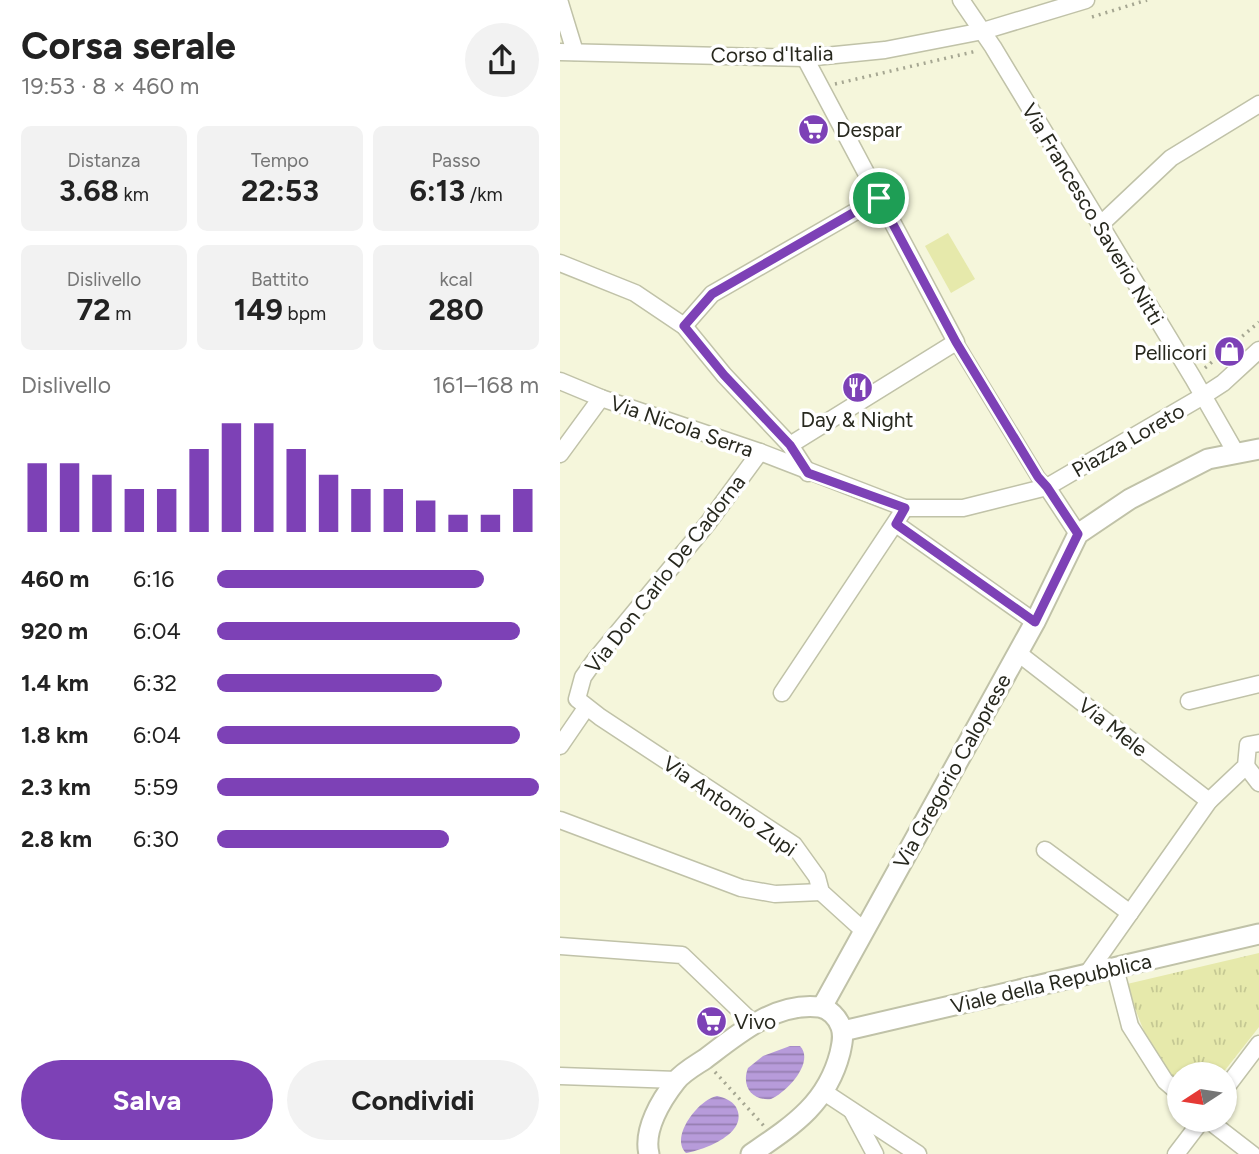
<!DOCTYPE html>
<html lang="it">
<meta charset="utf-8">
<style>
body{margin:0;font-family:Figtree,sans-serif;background:#f2f2f2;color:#222;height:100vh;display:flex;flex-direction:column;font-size:26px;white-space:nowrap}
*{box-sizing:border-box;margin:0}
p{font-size:23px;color:#767676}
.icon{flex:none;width:38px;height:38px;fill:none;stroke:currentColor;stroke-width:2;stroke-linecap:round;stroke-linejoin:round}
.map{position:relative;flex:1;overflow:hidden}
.sheet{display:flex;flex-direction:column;background:#fff;width:560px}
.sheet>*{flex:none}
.needle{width:46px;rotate:258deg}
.buttons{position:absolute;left:607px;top:1062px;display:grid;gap:14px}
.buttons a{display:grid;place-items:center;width:70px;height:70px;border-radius:50%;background:#fff;box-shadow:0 2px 5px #0004;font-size:35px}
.pin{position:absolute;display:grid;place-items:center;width:60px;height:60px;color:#fff;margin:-30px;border:4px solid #fff;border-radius:50%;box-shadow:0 2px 7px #0007}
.round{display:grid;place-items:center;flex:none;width:74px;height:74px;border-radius:37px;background:#f2f2f2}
.summary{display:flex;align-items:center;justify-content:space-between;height:119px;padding:0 21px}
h1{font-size:38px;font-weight:700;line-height:52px}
.metrics{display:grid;grid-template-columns:repeat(3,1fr);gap:10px;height:119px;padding:7px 21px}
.metrics div{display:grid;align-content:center;border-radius:10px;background:#f2f2f2;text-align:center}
.metrics b{font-size:30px;font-weight:700}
.metrics small{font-size:19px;font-weight:400}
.metrics p{font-size:19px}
.chart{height:196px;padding:14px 21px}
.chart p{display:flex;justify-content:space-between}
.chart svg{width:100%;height:126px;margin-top:7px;stroke:#7d41b6;stroke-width:6}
.button{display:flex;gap:14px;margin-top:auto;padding:14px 21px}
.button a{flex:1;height:80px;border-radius:42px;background:#7d41b6;color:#fff;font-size:28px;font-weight:700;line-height:80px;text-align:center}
.button a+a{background:#f2f2f2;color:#222}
ul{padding:0 21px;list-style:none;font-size:23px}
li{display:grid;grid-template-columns:112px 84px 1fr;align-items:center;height:52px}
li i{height:18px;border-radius:9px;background:#7d41b6}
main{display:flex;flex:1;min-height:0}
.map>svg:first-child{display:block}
.grass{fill:#e6e9ab}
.park{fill:url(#park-tufts)}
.water{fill:url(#water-rules)}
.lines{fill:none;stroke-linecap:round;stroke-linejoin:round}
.pedestrian-casing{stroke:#c0c2a8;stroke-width:16}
.minor-casing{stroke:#c0c2a8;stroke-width:19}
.tertiary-casing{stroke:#c0c2a8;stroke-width:23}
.path{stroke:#a6a792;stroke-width:3.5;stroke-dasharray:2 5;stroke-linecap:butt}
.pedestrian{stroke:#fff;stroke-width:12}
.minor{stroke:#fff;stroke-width:16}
.tertiary{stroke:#fff;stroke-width:19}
.route-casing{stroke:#fff;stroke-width:14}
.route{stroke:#7d41b6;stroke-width:9}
.labels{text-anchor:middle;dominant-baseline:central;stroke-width:7;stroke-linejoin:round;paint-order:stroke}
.street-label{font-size:21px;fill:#27281e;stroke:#fff}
.poi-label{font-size:21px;fill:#27281e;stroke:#fff;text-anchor:start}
</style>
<main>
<section class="sheet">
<div class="summary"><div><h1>Corsa serale</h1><p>19:53 · 8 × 460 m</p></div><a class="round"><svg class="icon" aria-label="share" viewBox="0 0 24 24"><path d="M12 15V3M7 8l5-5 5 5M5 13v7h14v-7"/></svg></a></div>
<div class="metrics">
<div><p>Distanza</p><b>3.68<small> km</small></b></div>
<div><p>Tempo</p><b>22:53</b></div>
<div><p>Passo</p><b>6:13<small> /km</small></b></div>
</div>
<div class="metrics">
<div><p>Dislivello</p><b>72<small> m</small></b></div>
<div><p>Battito</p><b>149<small> bpm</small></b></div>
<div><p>kcal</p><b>280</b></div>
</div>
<div class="chart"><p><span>Dislivello</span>161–168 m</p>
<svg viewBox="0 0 160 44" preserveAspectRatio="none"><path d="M5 44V20M15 44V20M25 44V24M35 44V29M45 44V29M55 44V15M65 44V6M75 44V6M85 44V15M95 44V24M105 44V29M115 44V29M125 44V33M135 44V38M145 44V38M155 44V29"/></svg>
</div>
<ul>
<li><b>460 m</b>6:16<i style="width:83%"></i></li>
<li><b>920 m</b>6:04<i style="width:94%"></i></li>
<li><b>1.4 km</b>6:32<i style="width:70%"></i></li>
<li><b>1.8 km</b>6:04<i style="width:94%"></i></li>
<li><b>2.3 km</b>5:59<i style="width:100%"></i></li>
<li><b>2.8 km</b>6:30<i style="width:72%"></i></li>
</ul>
<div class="button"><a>Salva</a><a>Condividi</a></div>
</section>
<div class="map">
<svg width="699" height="1154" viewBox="0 0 699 1154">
<defs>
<pattern id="park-tufts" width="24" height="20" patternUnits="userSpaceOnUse" patternTransform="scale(1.75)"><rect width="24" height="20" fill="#e6e9ab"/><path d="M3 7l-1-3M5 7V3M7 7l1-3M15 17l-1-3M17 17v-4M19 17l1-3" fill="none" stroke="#c5c893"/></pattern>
<pattern id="water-rules" width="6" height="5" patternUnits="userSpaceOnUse" patternTransform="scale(1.75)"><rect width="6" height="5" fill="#b79bda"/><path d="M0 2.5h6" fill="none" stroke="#957eb0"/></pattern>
</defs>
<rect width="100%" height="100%" fill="#f5f6db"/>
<path class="grass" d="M 388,233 L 415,279 L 391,293 L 365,246 Z"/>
<path class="park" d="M 699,953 L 699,1027 L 662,1074 L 620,1074 L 619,1084 C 592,1058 578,1019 567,984 Z"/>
<g class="water">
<path d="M 230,1046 L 240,1046 C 255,1062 227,1092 211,1099 C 192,1101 181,1086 188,1068 L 203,1056 Z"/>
<path d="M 157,1096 C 165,1098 171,1100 176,1107 C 190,1133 144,1150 126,1153 C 109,1137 139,1099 157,1096 Z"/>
</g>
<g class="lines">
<defs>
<path id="pedestrian" d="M 396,342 L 478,477 L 487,487"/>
<g id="minor">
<path d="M 401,0 L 433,47 L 633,378 L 676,453"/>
<path d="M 0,3 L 15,52"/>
<path d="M 0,52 L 245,58 L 325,50 L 423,31 L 526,0"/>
<path d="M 540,225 L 611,158 L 699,104"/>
<path d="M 0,263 L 75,293 L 124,326 L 164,375 L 230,445 L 248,473"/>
<path d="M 124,326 L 152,294 L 319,198"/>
<path d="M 0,381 L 41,398 L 200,452 L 345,508 L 403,508 L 487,487 L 643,396 L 663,383 L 699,350"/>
<path d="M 230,445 L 396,342 L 245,58"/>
<path d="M 200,452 L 148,523 L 35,660 L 23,677 L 17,699 L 40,717 L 234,845 L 257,877 L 261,892 L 304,931"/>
<path d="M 0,454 L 41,398"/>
<path d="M 487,487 L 518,534"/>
<path d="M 336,524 L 475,622"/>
<path d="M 458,653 L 649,801"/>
<path d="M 222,693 L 345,508"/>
<path d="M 629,701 L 699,684"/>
<path d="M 0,746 L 26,708"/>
<path d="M 686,766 L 699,783"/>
<path d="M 0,820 L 181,888 L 215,894 L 261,892"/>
<path d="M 485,850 L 570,913"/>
<path d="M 0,946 L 122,955 L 193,1023"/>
<path d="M 555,968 L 570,1026 L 605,1081 L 620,1094"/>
<path d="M 527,974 L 649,801 L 686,766 L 688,745 L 699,743"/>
<path d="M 0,1076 L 117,1080"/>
<path d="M 665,1089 L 699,1044"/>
<path d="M 264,1092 L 358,1154"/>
<path d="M 292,1111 L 315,1154"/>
<path d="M 648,1120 L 692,1154"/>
<path d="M 616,1154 L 642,1120"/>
</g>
<g id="tertiary">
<path d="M 262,1007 L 475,622 L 518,534 L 570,499 L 648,459 L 699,449"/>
<path d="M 283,1031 L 699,934"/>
<path d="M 89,1154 C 83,1130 101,1100 116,1081 C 123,1072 136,1065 145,1059 C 178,1034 215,1002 259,1007 C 269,1008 278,1018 281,1027 C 284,1036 282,1044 280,1053 C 267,1104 232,1126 191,1154"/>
</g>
</defs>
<use href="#pedestrian" class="pedestrian-casing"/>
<use href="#minor" class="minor-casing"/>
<use href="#tertiary" class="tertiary-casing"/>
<g class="path">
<path d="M 532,17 L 587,0"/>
<path d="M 275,84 L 417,51"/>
<path d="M 645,368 L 699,322"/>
<path d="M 155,1072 L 204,1126"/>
</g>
<use href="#pedestrian" class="pedestrian"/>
<use href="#minor" class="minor"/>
<use href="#tertiary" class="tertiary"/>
</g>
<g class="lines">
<defs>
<path id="route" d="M 319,198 L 396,342 L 478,477 L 487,487 L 518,534 L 475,622 L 336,524 L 345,508 L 248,473 L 230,445 L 164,375 L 124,326 L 152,294 Z"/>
</defs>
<use href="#route" class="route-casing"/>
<use href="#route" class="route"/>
</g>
<defs>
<symbol id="supermarket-disc" viewBox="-11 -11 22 22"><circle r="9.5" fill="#7d41b6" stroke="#fff"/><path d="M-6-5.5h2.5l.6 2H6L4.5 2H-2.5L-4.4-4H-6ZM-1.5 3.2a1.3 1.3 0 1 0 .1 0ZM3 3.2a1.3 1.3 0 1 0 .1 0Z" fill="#fff"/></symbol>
<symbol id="shop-disc" viewBox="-11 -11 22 22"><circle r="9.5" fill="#7d41b6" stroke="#fff"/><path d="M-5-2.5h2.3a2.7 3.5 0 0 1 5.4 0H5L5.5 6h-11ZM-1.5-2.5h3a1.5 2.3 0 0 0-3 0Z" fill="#fff"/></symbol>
<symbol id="restaurant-disc" viewBox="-11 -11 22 22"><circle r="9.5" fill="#7d41b6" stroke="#fff"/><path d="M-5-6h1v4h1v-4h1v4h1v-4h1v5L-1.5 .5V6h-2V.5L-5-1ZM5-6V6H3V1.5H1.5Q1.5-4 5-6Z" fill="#fff"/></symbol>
</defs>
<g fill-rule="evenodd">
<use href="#supermarket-disc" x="236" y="112" width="35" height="35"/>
<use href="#shop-disc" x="652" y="334" width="35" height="35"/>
<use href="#restaurant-disc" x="280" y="370" width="35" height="35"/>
<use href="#supermarket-disc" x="134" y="1004" width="35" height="35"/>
</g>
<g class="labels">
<g class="street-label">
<text transform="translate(212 54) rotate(-1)">Corso d'Italia</text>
<text transform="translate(533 214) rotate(59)">Via Francesco Saverio Nitti</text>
<text transform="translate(122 426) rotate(19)">Via Nicola Serra</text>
<text transform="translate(568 440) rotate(-30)">Piazza Loreto</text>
<text transform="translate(105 574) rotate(-52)">Via Don Carlo De Cadorna</text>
<text transform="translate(553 727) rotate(38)">Via Mele</text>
<text transform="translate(392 771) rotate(-61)">Via Gregorio Caloprese</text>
<text transform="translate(170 806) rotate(35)">Via Antonio Zupi</text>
<text transform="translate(491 983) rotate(-13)">Viale della Repubblica</text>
</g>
<g class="poi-label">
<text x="276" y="129">Despar</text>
<text x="647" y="352" text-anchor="end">Pellicori</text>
<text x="297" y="419" text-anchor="middle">Day &amp; Night</text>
<text x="174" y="1021">Vivo</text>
</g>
</g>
</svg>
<div class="buttons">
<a><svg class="needle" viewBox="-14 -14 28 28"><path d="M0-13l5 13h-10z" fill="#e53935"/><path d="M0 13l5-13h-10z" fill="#767676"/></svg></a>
</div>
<div class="pin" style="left:319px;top:198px;background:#1e9e55"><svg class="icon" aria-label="arrive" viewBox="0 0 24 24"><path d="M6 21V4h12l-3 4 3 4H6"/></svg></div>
</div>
</main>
